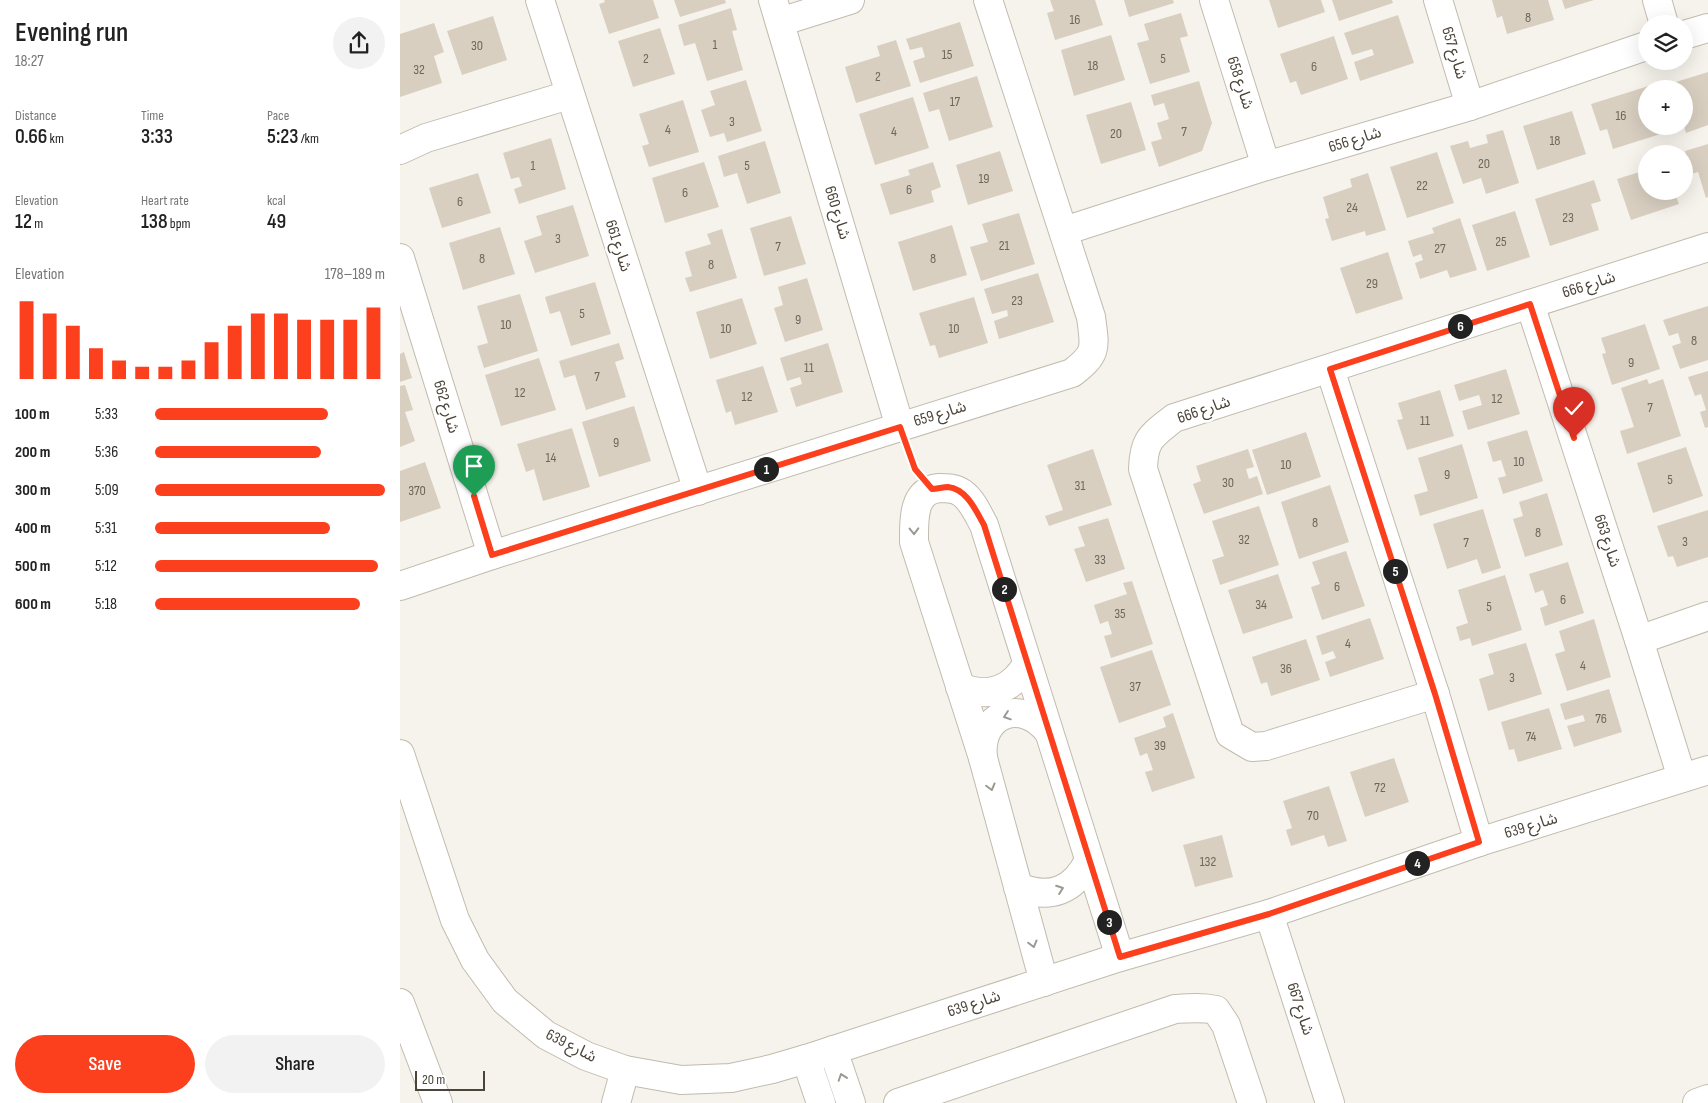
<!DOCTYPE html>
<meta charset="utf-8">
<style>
body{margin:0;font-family:"Sofia Sans Condensed","Noto Sans Arabic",sans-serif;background:#f2f2f2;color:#222;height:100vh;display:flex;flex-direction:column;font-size:19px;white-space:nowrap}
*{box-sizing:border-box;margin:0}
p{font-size:16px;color:#767676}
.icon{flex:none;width:28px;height:28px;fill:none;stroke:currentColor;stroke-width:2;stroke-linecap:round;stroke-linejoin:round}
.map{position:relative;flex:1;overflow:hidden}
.panel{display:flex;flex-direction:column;background:#fff;width:400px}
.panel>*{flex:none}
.fabs{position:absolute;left:1238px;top:15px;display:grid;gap:10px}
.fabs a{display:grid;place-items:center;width:55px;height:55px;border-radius:50%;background:#fff;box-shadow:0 5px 20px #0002;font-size:25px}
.scale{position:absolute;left:15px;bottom:12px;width:70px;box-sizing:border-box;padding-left:5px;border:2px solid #4b4439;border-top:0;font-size:14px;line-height:18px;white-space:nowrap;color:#4b4439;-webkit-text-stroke:4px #fff;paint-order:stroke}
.pin{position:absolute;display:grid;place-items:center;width:42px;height:42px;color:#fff;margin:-51px -21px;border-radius:50% 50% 50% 0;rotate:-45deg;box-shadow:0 0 5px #0007}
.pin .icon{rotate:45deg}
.km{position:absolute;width:25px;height:25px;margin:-12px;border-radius:50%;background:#222;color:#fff;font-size:14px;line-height:25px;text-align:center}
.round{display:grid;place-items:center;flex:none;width:52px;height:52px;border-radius:26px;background:#f2f2f2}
.summary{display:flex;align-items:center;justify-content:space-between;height:85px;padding:0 15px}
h1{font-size:28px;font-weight:600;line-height:38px}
.stats{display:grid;grid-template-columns:repeat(3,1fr);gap:8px;height:85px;padding:5px 15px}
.stats div{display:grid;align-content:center}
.stats b{font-size:21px;font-weight:600}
.stats small{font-size:14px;font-weight:400}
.stats p{font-size:14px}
.chart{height:140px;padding:10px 15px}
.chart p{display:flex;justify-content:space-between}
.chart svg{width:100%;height:90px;margin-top:5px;stroke:#fc3f1d;stroke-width:6}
.cta{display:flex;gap:10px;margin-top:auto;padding:10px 15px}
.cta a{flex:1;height:58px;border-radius:30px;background:#fc3f1d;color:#fff;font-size:20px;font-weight:600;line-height:58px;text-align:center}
.cta a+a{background:#f2f2f2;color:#222}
ul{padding:0 15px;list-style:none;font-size:16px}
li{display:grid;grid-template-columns:80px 60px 1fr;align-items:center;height:38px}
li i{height:12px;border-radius:6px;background:#fc3f1d}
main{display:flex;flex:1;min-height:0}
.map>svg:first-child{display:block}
.building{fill:#d8cfc1}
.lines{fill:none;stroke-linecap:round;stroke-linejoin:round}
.minor-casing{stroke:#c2bbae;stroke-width:30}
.path{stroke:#c4b79f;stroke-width:3;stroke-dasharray:2.5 2.5;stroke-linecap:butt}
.minor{stroke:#fff;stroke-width:28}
.oneway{stroke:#9c9892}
.route-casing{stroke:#fff;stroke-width:10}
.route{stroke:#fc3f1d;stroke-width:6}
.labels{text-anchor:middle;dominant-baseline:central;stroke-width:5;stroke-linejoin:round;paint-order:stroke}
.number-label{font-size:14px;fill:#6e675b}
.street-label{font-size:16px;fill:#4b4439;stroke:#fff}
</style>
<main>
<section class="panel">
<div class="summary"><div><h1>Evening run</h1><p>18:27</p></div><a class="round"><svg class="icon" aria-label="share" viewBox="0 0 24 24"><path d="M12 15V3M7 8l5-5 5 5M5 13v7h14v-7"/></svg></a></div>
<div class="stats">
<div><p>Distance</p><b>0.66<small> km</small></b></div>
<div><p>Time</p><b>3:33</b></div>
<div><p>Pace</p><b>5:23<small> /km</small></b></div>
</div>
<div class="stats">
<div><p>Elevation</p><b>12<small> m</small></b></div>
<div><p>Heart rate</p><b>138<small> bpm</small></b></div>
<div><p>kcal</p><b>49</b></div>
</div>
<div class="chart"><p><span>Elevation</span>178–189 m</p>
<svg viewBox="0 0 160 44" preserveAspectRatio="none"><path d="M5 44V6M15 44V12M25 44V18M35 44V29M45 44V35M55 44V38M65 44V38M75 44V35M85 44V26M95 44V18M105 44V12M115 44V12M125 44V15M135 44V15M145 44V15M155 44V9"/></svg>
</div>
<ul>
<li><b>100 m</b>5:33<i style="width:75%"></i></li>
<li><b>200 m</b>5:36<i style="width:72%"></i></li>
<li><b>300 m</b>5:09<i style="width:100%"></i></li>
<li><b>400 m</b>5:31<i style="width:76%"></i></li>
<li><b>500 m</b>5:12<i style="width:97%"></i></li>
<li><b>600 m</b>5:18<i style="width:89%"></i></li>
</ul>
<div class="cta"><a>Save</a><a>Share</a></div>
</section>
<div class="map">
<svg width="1308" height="1103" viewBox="0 0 1308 1103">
<rect width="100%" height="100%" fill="#f6f3ec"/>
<g class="building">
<path d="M 204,0 L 253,0 L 259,18 L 209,34 L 199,4 L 205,2 Z"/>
<path d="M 274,0 L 325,0 L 326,3 L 280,17 Z"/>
<path d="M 650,0 L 695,0 L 703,25 L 655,40 L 647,13 L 654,11 Z"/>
<path d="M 724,0 L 773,0 L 774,3 L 729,17 Z"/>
<path d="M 869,0 L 921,0 L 925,12 L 878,28 Z"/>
<path d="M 932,0 L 992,0 L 993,3 L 939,21 Z"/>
<path d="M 1092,0 L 1148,0 L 1154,20 L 1107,34 L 1102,16 L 1097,18 Z"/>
<path d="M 1162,0 L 1194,0 L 1165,9 Z"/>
<path d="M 331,8 L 337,30 L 332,31 L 343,70 L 307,81 L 295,43 L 284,46 L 278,25 Z"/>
<path d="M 781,13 L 788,36 L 780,38 L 790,72 L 750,84 L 737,43 L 749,40 L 744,24 Z"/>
<path d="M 998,15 L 1014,63 L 960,81 L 954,62 L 974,55 L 972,49 L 952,55 L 944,33 Z"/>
<path d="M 93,16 L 107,60 L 62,75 L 47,31 Z"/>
<path d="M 560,22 L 574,66 L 520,83 L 513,61 L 525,57 L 522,47 L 510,50 L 506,39 Z"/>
<path d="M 34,23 L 44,52 L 34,56 L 42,83 L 0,97 L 0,34 Z"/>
<path d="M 260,28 L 275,74 L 233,87 L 218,41 Z"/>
<path d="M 711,35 L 725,80 L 674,96 L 661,50 Z"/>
<path d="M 934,36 L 948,79 L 901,95 L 896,81 L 890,83 L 880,54 Z"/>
<path d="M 496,40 L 511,86 L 456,103 L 445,67 L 480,56 L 477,46 Z"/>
<path d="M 1308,72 L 1308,125 L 1286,133 L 1284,126 L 1284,89 L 1278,89 L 1276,82 Z"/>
<path d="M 577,76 L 593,127 L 549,141 L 539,109 L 529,112 L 523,93 Z"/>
<path d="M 346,80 L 362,131 L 327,142 L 324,133 L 310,137 L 301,110 L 315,105 L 310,91 Z"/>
<path d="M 799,81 L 812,123 L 802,151 L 759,167 L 751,142 L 762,139 L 757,123 L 769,119 L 764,103 L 754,106 L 751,95 Z"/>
<path d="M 1255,84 L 1257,89 L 1246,89 L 1246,126 L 1269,126 L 1270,131 L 1213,149 L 1207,129 L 1200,131 L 1191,104 Z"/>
<path d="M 513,97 L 529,148 L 475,165 L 459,114 Z"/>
<path d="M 283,100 L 299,152 L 249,167 L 242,146 L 249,144 L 239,114 Z"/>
<path d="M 731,102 L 746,150 L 701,164 L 686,115 Z"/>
<path d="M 1172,111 L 1186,154 L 1137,170 L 1123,126 Z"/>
<path d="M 1103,130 L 1119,183 L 1086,194 L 1081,178 L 1063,184 L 1050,146 L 1068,141 L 1070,148 L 1088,143 L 1086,135 Z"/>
<path d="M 151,138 L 166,189 L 119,204 L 114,189 L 122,186 L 119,177 L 111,179 L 103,153 Z"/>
<path d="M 365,141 L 381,193 L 347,204 L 337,173 L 324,177 L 318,156 Z"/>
<path d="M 1308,144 L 1308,197 L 1306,198 L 1298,172 L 1292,174 L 1285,151 Z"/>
<path d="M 600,151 L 613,191 L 568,205 L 556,165 Z"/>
<path d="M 1037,152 L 1054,203 L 1007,218 L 990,167 Z"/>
<path d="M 304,162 L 319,207 L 265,223 L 252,178 Z"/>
<path d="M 533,162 L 541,187 L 531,191 L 534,202 L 490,215 L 480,184 L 510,175 L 508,170 Z"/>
<path d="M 1246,170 L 1246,191 L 1274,191 L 1279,204 L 1231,220 L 1217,179 Z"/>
<path d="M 78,173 L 91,213 L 42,228 L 29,188 Z"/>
<path d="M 968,173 L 986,230 L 966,236 L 965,231 L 932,241 L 925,219 L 929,218 L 923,197 L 952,187 L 950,179 Z"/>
<path d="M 1194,180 L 1201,201 L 1191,204 L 1199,230 L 1150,246 L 1135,199 Z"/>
<path d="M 173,205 L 189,256 L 135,273 L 124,241 L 142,235 L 136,216 Z"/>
<path d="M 1115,211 L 1130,257 L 1087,271 L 1072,225 Z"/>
<path d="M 619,213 L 635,264 L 581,281 L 570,247 L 588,242 L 582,224 Z"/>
<path d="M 391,216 L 406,264 L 364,276 L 350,228 Z"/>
<path d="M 1060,218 L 1077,270 L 1050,278 L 1047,270 L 1020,279 L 1015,263 L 1023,260 L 1021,254 L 1013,257 L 1008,241 L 1034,233 L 1032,228 Z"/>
<path d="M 552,225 L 567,275 L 513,291 L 498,242 Z"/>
<path d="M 100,227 L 115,274 L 63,290 L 49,243 Z"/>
<path d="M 322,229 L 337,278 L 290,292 L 285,278 L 292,276 L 285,252 L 311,244 L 307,234 Z"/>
<path d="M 988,252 L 1003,299 L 956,314 L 940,268 Z"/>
<path d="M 638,273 L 654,322 L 599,339 L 594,321 L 608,316 L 607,310 L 592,314 L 584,289 Z"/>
<path d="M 407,278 L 423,330 L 385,342 L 374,308 L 383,305 L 378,287 Z"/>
<path d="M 195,282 L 211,334 L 171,346 L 160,311 L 150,314 L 145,297 Z"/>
<path d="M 120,294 L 138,351 L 84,368 L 77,346 L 88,343 L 77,306 Z"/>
<path d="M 574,297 L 588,343 L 539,358 L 535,345 L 530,346 L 519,313 Z"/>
<path d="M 342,298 L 357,344 L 310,359 L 296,312 Z"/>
<path d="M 1308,306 L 1308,360 L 1280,369 L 1272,346 L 1281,343 L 1278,333 L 1269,336 L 1263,320 Z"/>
<path d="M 1245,324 L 1260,369 L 1212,385 L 1202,354 L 1206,353 L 1201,338 Z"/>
<path d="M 219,343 L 224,359 L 215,362 L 226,397 L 186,410 L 175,375 L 164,378 L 159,361 Z"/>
<path d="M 428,343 L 443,392 L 396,407 L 390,388 L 402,384 L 400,377 L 387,381 L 380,358 Z"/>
<path d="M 4,352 L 12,378 L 0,382 L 0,354 Z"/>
<path d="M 139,358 L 156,410 L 101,426 L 85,375 Z"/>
<path d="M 363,366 L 378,412 L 335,425 L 331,411 L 326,413 L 316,380 Z"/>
<path d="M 1106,369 L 1120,414 L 1068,430 L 1062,411 L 1082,405 L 1079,395 L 1059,401 L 1054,385 Z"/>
<path d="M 1308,371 L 1308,427 L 1305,428 L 1300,412 L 1306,410 L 1301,394 L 1295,396 L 1288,377 Z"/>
<path d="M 1247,379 L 1249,384 L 1263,379 L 1281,436 L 1227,454 L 1220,431 L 1234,427 L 1221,388 Z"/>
<path d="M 5,385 L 13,410 L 5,412 L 15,441 L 0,447 L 0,386 Z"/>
<path d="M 1040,390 L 1054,436 L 1007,450 L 997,420 L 1003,419 L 998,403 Z"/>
<path d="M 234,406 L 251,461 L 199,477 L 182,422 Z"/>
<path d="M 172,428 L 190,487 L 143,501 L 134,469 L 126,472 L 117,444 Z"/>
<path d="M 1127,430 L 1143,481 L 1103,494 L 1098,478 L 1106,476 L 1101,460 L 1093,462 L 1087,442 Z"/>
<path d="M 906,432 L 921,477 L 867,495 L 852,450 Z"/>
<path d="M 1062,444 L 1078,498 L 1020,516 L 1014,495 L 1028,491 L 1018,458 Z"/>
<path d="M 1286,447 L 1303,496 L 1253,513 L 1237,463 Z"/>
<path d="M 693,449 L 712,505 L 649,526 L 645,516 L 663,510 L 647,465 Z"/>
<path d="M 848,449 L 854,467 L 846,469 L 849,479 L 857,476 L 863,494 L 804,514 L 793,484 L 801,481 L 796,466 Z"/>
<path d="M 25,462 L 41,508 L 0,522 L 0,471 Z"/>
<path d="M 930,485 L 949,542 L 899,559 L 881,502 Z"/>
<path d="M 1147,493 L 1163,545 L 1125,557 L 1113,519 L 1123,516 L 1119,502 Z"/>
<path d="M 859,506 L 879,565 L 820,585 L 812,560 L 824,556 L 812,521 Z"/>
<path d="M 1083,509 L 1101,568 L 1082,574 L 1077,559 L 1047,569 L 1033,524 Z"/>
<path d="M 1308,510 L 1308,557 L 1277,567 L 1273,556 L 1268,557 L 1257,526 Z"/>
<path d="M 708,518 L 725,569 L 686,582 L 674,549 L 685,546 L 678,527 Z"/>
<path d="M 946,551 L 965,606 L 922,620 L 911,587 L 920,584 L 912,562 Z"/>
<path d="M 1168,562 L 1184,613 L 1145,626 L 1140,608 L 1148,605 L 1143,590 L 1135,593 L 1129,574 Z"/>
<path d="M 878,574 L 893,618 L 843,634 L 828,590 Z"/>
<path d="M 1105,575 L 1122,630 L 1072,646 L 1070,638 L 1060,641 L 1056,627 L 1068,623 L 1058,590 Z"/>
<path d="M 732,581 L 753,644 L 711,658 L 704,636 L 712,634 L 708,621 L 700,624 L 694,605 L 727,594 L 723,583 Z"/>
<path d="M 970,618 L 984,659 L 930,677 L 925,662 L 936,658 L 933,651 L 922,655 L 916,636 Z"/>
<path d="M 1194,619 L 1211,677 L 1167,691 L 1155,654 L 1165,651 L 1159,631 Z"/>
<path d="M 906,639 L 920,680 L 871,696 L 867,682 L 861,684 L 852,657 Z"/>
<path d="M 1126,643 L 1142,694 L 1088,711 L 1079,679 L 1094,674 L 1088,654 Z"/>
<path d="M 752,650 L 771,705 L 719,723 L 700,667 Z"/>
<path d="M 1209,689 L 1222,732 L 1174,747 L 1167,726 L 1185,721 L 1183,715 L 1165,720 L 1160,704 Z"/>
<path d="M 1149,708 L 1162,749 L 1118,762 L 1114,749 L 1109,750 L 1101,722 Z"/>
<path d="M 773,713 L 795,778 L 752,792 L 745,772 L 753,770 L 747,753 L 740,756 L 734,738 L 766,727 L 763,717 Z"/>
<path d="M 994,758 L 1009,802 L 965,817 L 950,772 Z"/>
<path d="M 929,786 L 947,841 L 928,847 L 924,835 L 891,846 L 886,830 L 892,828 L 883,801 Z"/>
<path d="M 822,835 L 833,877 L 795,887 L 783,845 Z"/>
</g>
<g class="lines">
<defs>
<g id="minor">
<path d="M 140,0 L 298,491"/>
<path d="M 373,0 L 500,427"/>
<path d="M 814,0 L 866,166"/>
<path d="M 1038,0 L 1070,106"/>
<path d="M 1257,0 L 1264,24"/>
<path d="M 380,22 L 450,0"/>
<path d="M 1284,35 L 1308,28"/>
<path d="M 0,150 L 26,138 L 169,95"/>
<path d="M 664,231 L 866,166 L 1070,106 L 1246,46"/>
<path d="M 0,258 L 92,555"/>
<path d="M 1130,304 L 1239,640 L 1282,778"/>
<path d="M 930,369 L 1035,694 L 1079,842"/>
<path d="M 0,586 L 92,555 L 672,373 C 698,353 695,348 691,317 L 588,0"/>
<path d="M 1239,640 L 1308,616"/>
<path d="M 560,687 C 589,699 612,690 627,664"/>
<path d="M 1035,694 L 866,746 L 852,747 L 830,734 L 743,469 C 744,438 752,436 774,418 L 1308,247"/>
<path d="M 0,754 L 55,920 L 75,960 L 105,1001 L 146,1035 L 186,1056 L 225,1070 L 281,1080 L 331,1078 L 372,1069 L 406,1059 L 720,957 L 869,914 L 1079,842 L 1308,770"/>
<path d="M 583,758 C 578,714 621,697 648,731"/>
<path d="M 618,887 C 650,900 674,891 689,860"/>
<path d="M 869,914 L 930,1103"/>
<path d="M 644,982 L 583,758 L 514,542 C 514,521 512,491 539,488 C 547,488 555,488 562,493 C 572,500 578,514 584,525 L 720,957"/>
<path d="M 0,1003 L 38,1103"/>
<path d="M 433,1050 L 451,1103"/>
<path d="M 406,1059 L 421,1103"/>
<path d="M 216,1103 L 225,1070"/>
<path d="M 498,1103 L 775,1009 C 790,1008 803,1007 816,1010 L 826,1025 L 852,1103"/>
<path d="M 1297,1103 L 1308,1099"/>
</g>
</defs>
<use href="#minor" class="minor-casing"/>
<path class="path" d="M 508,449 L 516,469"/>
<use href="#minor" class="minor"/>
</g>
<defs><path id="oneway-chevron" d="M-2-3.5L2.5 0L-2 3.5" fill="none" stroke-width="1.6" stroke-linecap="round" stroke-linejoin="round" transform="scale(1.25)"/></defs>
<g class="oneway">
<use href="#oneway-chevron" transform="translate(514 531) rotate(89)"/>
<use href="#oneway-chevron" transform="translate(607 716) rotate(161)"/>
<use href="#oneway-chevron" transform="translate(591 787) rotate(75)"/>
<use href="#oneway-chevron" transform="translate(660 889) rotate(-20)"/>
<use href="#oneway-chevron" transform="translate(633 944) rotate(75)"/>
<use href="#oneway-chevron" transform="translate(442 1077) rotate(-109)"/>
</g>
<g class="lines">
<defs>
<path id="route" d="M 74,496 L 92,555 L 500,427 L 515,469 L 532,489 C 537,489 543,487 548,487 C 567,489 576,511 584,525 L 720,957 L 869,914 L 1079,842 L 1035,694 L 930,369 L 1130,304 L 1174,438"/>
</defs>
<use href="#route" class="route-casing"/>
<use href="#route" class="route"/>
</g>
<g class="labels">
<g class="number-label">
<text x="1128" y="17">8</text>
<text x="675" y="19">16</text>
<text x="315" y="44">1</text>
<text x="77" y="45">30</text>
<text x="547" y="54">15</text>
<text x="246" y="58">2</text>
<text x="763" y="58">5</text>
<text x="693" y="65">18</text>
<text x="914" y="66">6</text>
<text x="19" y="69">32</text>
<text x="478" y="76">2</text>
<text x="555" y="101">17</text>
<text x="1221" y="115">16</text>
<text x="332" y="121">3</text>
<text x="268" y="129">4</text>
<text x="494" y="131">4</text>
<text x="784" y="131">7</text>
<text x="716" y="133">20</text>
<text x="1155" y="140">18</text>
<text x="1084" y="163">20</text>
<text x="133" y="165">1</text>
<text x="347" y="165">5</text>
<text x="584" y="178">19</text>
<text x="1022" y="185">22</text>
<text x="509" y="189">6</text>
<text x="285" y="192">6</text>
<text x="60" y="201">6</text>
<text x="952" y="207">24</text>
<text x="1168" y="217">23</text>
<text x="158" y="238">3</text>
<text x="1101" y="241">25</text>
<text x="604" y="245">21</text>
<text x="378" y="246">7</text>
<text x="1040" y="248">27</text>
<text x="82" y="258">8</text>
<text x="533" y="258">8</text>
<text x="311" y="264">8</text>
<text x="972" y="283">29</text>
<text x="617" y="300">23</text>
<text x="182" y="313">5</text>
<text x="398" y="319">9</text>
<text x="106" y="324">10</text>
<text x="326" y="328">10</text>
<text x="554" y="328">10</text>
<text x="1294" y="340">8</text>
<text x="1231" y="362">9</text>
<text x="409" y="367">11</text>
<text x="197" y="376">7</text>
<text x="120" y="392">12</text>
<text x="347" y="396">12</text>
<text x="1097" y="398">12</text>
<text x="1250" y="407">7</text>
<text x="1025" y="420">11</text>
<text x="216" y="442">9</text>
<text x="151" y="457">14</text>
<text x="1119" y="461">10</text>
<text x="886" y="464">10</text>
<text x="1047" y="474">9</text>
<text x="1270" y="479">5</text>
<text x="828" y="482">30</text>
<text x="680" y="485">31</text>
<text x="17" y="490">370</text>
<text x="915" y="522">8</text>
<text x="1138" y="532">8</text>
<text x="844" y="539">32</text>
<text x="1285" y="541">3</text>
<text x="1066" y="542">7</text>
<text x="700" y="559">33</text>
<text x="937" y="586">6</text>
<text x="1163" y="599">6</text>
<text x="861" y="604">34</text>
<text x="1089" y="606">5</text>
<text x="720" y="613">35</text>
<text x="948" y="643">4</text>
<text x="1183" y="665">4</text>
<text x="886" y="668">36</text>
<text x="1112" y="677">3</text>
<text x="735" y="686">37</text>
<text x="1201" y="718">76</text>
<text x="1131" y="736">74</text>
<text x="760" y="745">39</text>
<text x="980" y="787">72</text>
<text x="913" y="815">70</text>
<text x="808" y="861">132</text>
</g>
<g class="street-label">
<text transform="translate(1054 53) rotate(73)">شارع 657</text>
<text transform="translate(840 83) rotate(72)">شارع 658</text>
<text transform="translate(955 140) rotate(-17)">شارع 656</text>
<text transform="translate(437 213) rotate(73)">شارع 660</text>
<text transform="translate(218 246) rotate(72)">شارع 661</text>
<text transform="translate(1189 285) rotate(-18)">شارع 666</text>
<text transform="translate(46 407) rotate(73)">شارع 662</text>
<text transform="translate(804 410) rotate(-19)">شارع 666</text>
<text transform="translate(540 414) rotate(-17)">شارع 659</text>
<text transform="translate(1207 541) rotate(72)">شارع 663</text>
<text transform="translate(1131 826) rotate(-17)">شارع 639</text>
<text transform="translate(574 1004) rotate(-18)">شارع 639</text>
<text transform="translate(900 1009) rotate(72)">شارع 667</text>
<text transform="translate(171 1046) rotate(27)">شارع 639</text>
</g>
</g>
</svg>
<div class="fabs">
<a><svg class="icon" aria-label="layers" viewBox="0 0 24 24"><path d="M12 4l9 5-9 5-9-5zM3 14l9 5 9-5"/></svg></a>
<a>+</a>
<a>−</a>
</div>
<div class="scale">20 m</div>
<div class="pin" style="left:74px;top:496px;background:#1e9e55"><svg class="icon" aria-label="arrive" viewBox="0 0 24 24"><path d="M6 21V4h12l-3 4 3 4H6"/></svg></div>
<div class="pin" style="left:1174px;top:438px;background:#d93025"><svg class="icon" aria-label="check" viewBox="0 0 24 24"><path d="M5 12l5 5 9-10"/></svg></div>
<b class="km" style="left:366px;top:469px">1</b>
<b class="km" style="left:604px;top:589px">2</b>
<b class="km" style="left:709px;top:922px">3</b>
<b class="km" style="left:1017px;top:863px">4</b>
<b class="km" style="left:995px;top:571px">5</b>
<b class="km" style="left:1060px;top:326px">6</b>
</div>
</main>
